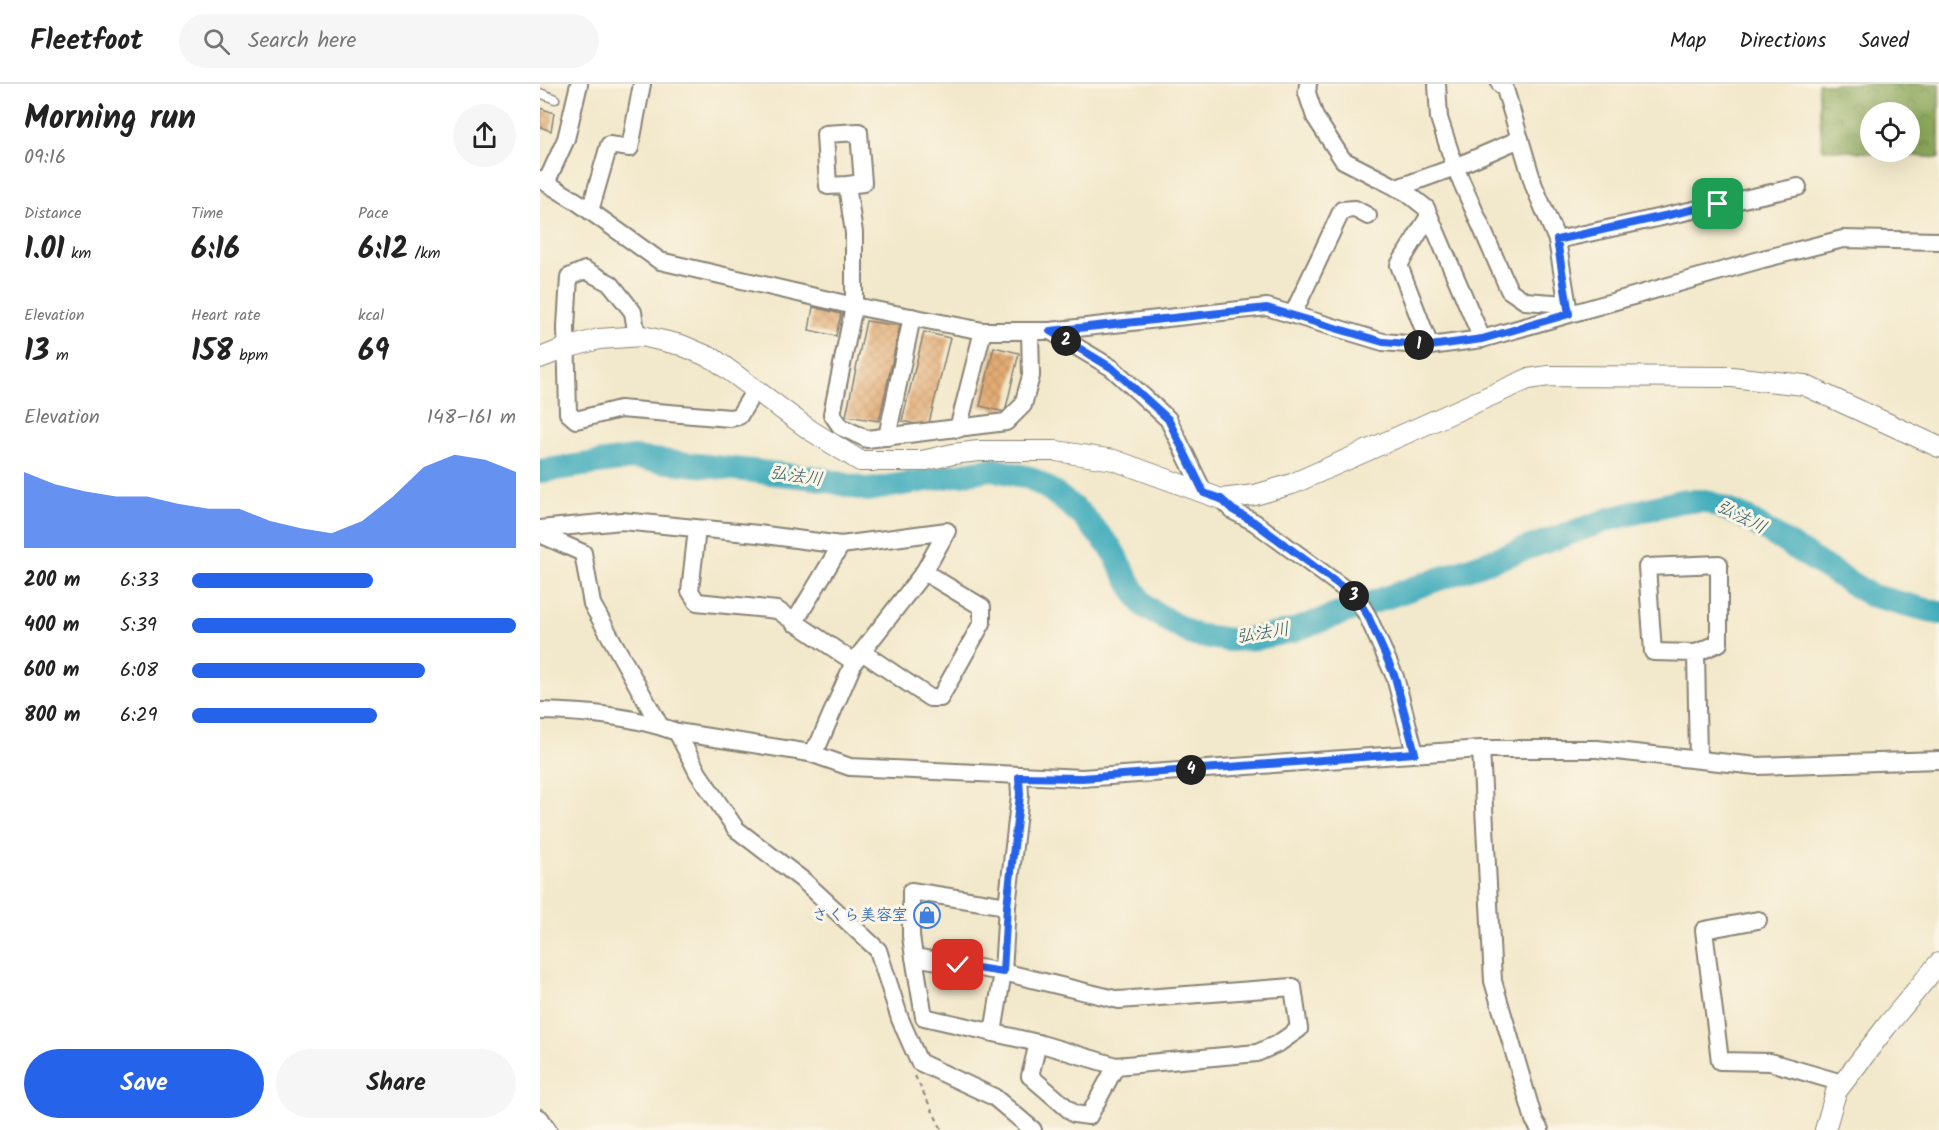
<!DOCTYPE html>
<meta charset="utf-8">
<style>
body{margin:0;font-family:Kalam,"Klee One",sans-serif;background:#f6f6f6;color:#222;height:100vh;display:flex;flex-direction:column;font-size:22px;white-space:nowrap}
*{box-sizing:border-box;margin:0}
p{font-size:20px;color:#767676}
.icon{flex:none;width:33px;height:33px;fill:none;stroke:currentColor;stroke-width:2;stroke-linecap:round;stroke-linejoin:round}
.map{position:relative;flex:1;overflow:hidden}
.panel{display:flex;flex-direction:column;background:#fff;width:540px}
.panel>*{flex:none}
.fabs{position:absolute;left:1320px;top:18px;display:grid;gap:12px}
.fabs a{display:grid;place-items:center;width:60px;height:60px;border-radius:50%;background:#fff;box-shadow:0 6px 24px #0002;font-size:30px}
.pin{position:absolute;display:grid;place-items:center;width:51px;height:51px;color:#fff;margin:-26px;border-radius:12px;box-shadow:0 3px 9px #0006}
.km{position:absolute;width:30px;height:30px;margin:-15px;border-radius:50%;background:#222;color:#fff;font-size:16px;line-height:30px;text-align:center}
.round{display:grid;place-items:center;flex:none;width:63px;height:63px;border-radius:32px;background:#f6f6f6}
.headline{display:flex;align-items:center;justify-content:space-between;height:102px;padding:0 24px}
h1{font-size:33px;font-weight:800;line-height:45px}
.stats{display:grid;grid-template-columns:repeat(3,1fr);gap:9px;height:102px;padding:6px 24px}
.stats div{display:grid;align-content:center}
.stats b{font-size:30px;font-weight:800}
.stats small{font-size:16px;font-weight:400}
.stats p{font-size:16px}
.chart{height:168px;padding:12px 24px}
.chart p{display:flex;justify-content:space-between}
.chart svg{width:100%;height:108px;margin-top:6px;fill:#2563eb;opacity:.7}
.cta{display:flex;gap:12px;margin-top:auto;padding:12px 24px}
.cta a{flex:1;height:69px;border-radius:36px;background:#2563eb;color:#fff;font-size:24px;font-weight:800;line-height:69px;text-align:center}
.cta a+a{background:#f6f6f6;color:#222}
ul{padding:0 24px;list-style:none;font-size:20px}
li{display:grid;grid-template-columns:96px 72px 1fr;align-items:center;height:45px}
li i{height:15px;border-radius:8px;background:#2563eb}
header{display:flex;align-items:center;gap:36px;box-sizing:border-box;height:84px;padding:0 30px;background:#fff;border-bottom:2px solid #e0e0e0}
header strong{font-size:28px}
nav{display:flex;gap:33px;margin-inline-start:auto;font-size:21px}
.search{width:420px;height:54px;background:#f6f6f6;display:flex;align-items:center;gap:15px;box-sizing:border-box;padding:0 21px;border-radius:33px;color:#767676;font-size:22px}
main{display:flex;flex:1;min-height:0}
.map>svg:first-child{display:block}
.forest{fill:url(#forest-crowns);stroke:#54623b;stroke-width:1.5;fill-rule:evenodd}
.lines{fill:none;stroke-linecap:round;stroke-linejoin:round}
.river{stroke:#3dabbb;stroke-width:24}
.building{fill:url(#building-cross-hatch)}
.service-casing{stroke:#878274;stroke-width:11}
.minor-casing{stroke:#878274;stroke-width:20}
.tertiary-casing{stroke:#878274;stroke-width:22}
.path{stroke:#878274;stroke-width:2;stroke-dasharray:4.5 4.5;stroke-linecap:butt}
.service{stroke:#fff;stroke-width:8}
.minor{stroke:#fff;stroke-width:16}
.tertiary{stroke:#fff;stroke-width:20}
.route-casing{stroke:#fff;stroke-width:12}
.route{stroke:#2563eb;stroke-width:8}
.labels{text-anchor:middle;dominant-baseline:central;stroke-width:6;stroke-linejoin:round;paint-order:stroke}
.shop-label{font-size:16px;font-weight:bold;fill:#366cbe;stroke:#fcf5e5;text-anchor:end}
.water-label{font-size:18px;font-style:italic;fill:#2b5c64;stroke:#fcf5e5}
</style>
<header>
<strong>Fleetfoot</strong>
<div class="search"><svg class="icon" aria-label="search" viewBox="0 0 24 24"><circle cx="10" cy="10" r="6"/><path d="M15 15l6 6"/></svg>Search here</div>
<nav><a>Map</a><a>Directions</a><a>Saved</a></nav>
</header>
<main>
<section class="panel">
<div class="headline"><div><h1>Morning run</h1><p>09:16</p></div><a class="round"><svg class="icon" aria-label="share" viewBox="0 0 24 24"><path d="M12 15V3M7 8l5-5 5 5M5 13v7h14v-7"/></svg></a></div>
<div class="stats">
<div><p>Distance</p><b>1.01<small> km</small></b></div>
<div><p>Time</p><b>6:16</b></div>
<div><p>Pace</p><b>6:12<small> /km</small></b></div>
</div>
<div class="stats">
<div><p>Elevation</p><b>13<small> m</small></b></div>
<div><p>Heart rate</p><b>158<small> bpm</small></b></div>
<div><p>kcal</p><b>69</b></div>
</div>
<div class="chart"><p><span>Elevation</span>148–161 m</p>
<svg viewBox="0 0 160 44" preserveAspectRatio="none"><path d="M0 44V13L10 18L20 21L30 23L40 23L50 26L60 28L70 28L80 33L90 36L100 38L110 33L120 23L130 11L140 6L150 8L160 13V44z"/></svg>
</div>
<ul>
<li><b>200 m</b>6:33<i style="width:56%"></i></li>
<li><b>400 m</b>5:39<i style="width:100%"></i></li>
<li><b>600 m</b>6:08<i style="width:72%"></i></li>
<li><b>800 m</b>6:29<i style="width:57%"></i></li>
</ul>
<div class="cta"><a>Save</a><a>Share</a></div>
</section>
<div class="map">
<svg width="1399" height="1046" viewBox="0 0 1399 1046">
<defs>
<pattern id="forest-crowns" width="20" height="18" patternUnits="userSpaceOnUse" patternTransform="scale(1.5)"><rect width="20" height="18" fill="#8ba75a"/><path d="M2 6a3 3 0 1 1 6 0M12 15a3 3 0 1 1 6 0" fill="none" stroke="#71874a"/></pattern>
<pattern id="building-cross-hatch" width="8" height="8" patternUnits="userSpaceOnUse" patternTransform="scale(1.5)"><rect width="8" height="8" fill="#e3ac74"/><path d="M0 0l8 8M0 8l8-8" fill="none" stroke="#c29364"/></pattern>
</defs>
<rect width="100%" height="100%" fill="#fcf5e5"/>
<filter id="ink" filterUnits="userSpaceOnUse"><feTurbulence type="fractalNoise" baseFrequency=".0167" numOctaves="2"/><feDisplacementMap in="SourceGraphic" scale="12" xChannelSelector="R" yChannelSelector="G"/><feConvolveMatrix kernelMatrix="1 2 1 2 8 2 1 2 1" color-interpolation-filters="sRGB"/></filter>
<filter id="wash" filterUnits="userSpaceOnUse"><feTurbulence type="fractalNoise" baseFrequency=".008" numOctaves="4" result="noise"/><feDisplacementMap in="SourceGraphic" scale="24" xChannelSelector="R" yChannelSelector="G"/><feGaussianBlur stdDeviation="1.35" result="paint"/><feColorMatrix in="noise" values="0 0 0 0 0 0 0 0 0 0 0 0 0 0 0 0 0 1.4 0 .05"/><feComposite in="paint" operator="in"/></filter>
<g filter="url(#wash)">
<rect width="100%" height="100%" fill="#f2e8cb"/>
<path class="forest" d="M 1278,0 L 1399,0 L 1399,74 L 1282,65 ZM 1330,28 L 1370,28 L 1370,68 L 1330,68 Z"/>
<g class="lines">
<path class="river" d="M 0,387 L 94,374 L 276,394 L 328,406 L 452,385 L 490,394 L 512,407 L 541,430 L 571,464 L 591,501 L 604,522 L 632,539 L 654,551 L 690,556 L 718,554 L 751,547 L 1070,435 L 1141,417 L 1166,417 L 1205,433 L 1330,511 L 1399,529"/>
</g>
<g id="blocks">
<g class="building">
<path d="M 0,24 L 14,29 L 11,47 L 0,43 Z"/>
<path d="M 273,223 L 301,230 L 296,252 L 269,246 Z"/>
<path d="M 326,237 L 360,242 L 339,337 L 306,332 Z"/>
<path d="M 384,248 L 410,254 L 388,343 L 362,337 Z"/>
<path d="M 454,263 L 479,269 L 465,328 L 440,322 Z"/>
</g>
</g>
</g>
<g filter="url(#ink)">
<use href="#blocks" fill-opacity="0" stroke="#878274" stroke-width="1.5"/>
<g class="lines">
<defs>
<path id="service" d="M 0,9 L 15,15"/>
<g id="minor">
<path d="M 768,0 L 767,9 L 775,33 L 803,76 L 867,109 L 886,124 L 942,255"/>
<path d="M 897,0 L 899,34 L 915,83 L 969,206 L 985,217 L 1027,220"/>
<path d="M 960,0 L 965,5 L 994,102 L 1017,156 L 1029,229"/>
<path d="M 0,95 L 36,117 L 120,177 L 314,222 L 443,247 L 510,247 L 727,223 L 843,258 L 890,262 L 942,255 L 1223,175 L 1303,155 L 1399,157"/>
<path d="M 6,99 L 26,55 L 39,0"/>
<path d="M 307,101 L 323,99 L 319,48 L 285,50 L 288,102 L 307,101 L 314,149 L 314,222 L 292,330 L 301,343 L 327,355 L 466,338 L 483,321 L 491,292 L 490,247"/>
<path d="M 857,104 L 915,83 L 980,55"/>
<path d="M 50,127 L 69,61 L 90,64 L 102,0"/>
<path d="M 889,132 L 859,181 L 890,262"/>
<path d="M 1017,156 L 1258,103"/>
<path d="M 753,230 L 802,126 L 815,125 L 828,132"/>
<path d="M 510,247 L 572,284 L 628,335 L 664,409"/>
<path d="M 97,253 L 93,228 L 71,200 L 45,186 L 29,193 L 26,243 L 28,329 L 36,336 L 80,325 L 190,334 L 199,332 L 215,306"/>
<path d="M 418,345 L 443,247"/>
<path d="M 347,353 L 372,233"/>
<path d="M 681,415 L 693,427 L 714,438 L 817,514 L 828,533 L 855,593 L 875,669"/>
<path d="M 0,445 L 82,437 L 218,450 L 301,461 L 407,447 L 384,488 L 314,578 L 279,659 L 270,669"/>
<path d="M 157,445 L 150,507 L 157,518 L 237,526 L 314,578"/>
<path d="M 0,450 L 43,469 L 52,520 L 120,642"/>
<path d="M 254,539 L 301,461"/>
<path d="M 322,568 L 390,614 L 400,614 L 442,539 L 442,523 L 384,488"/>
<path d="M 1156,569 L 1179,559 L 1179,480 L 1107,483 L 1113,568 L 1156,569 L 1158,675"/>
<path d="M 0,627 C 47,628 93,632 137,648 L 270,669 L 310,683 L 542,694 L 941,665 L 1057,665 L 1217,682 L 1399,676"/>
<path d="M 137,648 L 158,689 L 196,745 L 264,797 L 338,866 L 360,935 L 379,978 L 454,1013 L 493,1046"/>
<path d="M 941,665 L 953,897 L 994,1036 L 1000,1046"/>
<path d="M 1218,836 L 1164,846 L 1180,977 L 1230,978 L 1302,999"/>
<path d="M 374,873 L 371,852 L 371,807 L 467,822"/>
<path d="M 453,949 L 463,888 L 374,873 L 384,933 L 498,959 L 576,982 L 717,969 L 739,959 L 759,945 L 753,903 L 579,916 L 463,888 L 467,822 L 480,711 L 479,693"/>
<path d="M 498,959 L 490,992 L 534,1030 L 549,1032 L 576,982"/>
<path d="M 0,1034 L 8,1046"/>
</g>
<g id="tertiary">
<path d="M 0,274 L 26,264 L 59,255 L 102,252 L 141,261 L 174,275 L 270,346 L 320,377 L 382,377 L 413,370 L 439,367 L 516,367 L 574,376 L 681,415 L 715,411 L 752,400 L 988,295 L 1009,292 L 1192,293 L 1264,301 L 1399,363"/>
<path d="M 1285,1046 L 1296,1008 L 1346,943 L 1399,879"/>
</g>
</defs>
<use href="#service" class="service-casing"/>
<use href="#minor" class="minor-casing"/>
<use href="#tertiary" class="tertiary-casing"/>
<path class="path" d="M 375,992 L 402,1046"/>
<use href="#service" class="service"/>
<use href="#minor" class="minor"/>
<use href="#tertiary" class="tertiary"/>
</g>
</g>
<g class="lines" filter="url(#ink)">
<defs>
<path id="route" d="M 418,881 L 463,888 L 467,822 L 480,711 L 479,693 L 542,694 L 875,669 L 855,593 L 828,532 L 817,514 L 714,438 L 693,426 L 681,415 L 664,409 L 628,335 L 572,284 L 510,247 L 727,224 L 843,258 L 890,262 L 942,255 L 1029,230 L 1017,156 L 1178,120"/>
</defs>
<use href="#route" class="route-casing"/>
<use href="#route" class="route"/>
</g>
<defs>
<symbol id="shop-ring" viewBox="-11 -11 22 22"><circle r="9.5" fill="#fcf5e5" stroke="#3f7fe0" stroke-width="1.5"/><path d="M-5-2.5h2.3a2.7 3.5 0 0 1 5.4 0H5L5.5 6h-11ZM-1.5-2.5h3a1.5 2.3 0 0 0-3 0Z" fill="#3f7fe0"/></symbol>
</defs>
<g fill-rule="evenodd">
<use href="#shop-ring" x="372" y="816" width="30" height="30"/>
</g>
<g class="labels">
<g class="shop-label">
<text x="368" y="831">さくら美容室</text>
</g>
<g class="water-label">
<text transform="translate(256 393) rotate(8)">弘法川</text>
<text transform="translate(1201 434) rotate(27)">弘法川</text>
<text transform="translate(723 550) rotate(-9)">弘法川</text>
</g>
</g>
</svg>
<div class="fabs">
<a><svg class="icon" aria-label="locate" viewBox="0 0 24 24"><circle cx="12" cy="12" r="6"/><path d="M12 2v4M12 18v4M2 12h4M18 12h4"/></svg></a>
</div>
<div class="pin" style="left:1178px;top:120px;background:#1e9e55"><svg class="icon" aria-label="arrive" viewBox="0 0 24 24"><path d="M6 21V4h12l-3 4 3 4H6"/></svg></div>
<div class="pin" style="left:418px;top:881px;background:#d93025"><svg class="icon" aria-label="check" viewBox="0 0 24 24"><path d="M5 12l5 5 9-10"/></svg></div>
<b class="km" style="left:879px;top:261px">1</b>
<b class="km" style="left:526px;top:257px">2</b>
<b class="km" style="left:814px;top:512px">3</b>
<b class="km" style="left:651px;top:686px">4</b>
</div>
</main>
